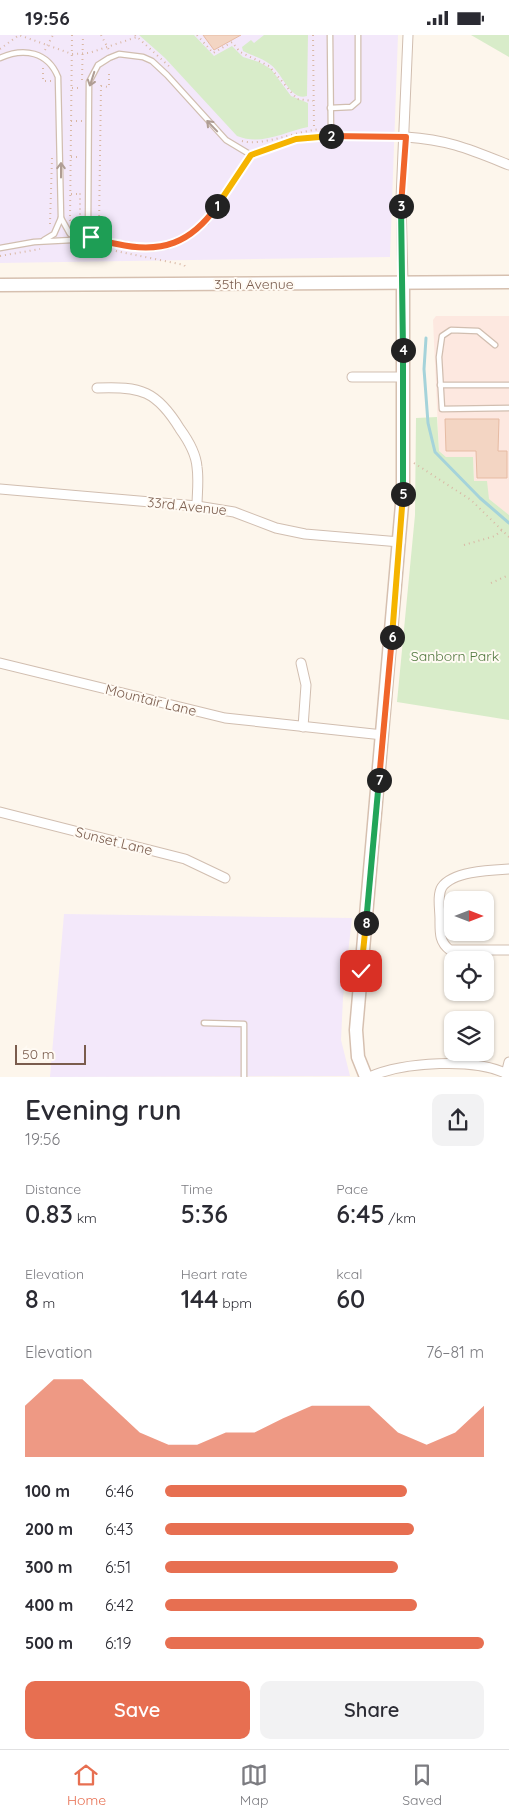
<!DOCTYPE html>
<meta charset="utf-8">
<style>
body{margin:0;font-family:Quicksand,sans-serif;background:#f2f2f3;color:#2b2b33;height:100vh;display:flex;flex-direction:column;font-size:19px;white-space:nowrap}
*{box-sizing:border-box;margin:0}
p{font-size:16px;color:#7c7c81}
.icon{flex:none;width:28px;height:28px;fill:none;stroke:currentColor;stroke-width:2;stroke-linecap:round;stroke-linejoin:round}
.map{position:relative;height:1042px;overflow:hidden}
.drawer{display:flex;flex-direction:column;background:#fff;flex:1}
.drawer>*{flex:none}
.needle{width:32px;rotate:90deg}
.fabs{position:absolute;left:444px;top:856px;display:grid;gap:10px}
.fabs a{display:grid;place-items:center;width:50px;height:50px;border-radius:10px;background:#fff;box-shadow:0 1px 4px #0004;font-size:25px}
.scale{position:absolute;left:15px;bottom:12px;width:71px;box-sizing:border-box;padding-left:5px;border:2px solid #7a5c4d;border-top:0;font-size:14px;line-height:18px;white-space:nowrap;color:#7a5c4d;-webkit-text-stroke:4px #fffaf3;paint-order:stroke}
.pin{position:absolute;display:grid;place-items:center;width:42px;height:42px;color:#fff;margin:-21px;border-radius:10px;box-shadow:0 2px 8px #0006}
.km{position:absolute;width:25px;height:25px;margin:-12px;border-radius:50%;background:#222;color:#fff;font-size:14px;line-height:25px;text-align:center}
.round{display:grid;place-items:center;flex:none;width:52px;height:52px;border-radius:10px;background:#f2f2f3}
.summary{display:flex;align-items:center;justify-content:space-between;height:85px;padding:0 25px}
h1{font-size:28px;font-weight:600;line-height:38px}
.stats{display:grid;grid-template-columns:repeat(3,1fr);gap:8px;height:85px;padding:5px 25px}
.stats div{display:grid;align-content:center}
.stats b{font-size:25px;font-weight:600}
.stats small{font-size:14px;font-weight:400}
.stats p{font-size:14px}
.chart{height:140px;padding:10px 25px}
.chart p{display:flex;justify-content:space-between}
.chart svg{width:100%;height:90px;margin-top:5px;fill:#e76f51;opacity:.7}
.primary-button{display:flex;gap:10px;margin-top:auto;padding:10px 25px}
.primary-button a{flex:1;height:58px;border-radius:10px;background:#e76f51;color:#fff;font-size:20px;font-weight:600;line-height:58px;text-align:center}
.primary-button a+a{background:#f2f2f3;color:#2b2b33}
ul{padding:0 25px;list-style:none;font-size:16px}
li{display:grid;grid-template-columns:80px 60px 1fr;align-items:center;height:38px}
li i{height:12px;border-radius:6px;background:#e76f51}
.status{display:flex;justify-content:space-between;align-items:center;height:35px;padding:0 25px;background:#fff;direction:ltr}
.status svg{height:14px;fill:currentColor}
.tab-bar{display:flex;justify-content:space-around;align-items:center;height:70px;border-top:1px solid #e1e1e2;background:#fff;font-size:14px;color:#7c7c81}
.tab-bar a{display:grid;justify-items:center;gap:2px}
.tab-bar .on{color:#e76f51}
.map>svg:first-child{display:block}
.commercial{fill:#fde8e0}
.education{fill:#f3e8fa}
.green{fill:#d8ecc9}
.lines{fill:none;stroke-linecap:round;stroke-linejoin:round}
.stream{stroke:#a5d3da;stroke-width:3}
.building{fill:#f3d5c3;stroke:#e6bba3}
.lane-casing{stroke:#d1beb0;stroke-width:7}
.street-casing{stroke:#d1beb0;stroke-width:11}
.secondary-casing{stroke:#d6c0b0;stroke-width:15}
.path{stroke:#d9b8a5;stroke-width:2;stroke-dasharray:1 4;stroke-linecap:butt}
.lane{stroke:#fff;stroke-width:4.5}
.street{stroke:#fff;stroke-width:9}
.secondary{stroke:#fff;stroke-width:12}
.oneway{stroke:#af9d94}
.split-1-casing{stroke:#fff;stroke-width:10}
.split-2-casing{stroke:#fff;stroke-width:10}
.split-3-casing{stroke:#fff;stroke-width:10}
.split-4-casing{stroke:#fff;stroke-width:10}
.split-5-casing{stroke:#fff;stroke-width:10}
.split-6-casing{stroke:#fff;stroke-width:10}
.split-7-casing{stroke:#fff;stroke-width:10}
.split-8-casing{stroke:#fff;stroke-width:10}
.split-9-casing{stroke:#fff;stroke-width:10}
.split-1{stroke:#f0652b;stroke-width:6}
.split-2{stroke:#f5b400;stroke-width:6}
.split-3{stroke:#f0652b;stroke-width:6}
.split-4{stroke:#22a559;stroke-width:6}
.split-5{stroke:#22a559;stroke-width:6}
.split-6{stroke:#f5b400;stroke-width:6}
.split-7{stroke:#f0652b;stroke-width:6}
.split-8{stroke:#22a559;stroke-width:6}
.split-9{stroke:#f5b400;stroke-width:6}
.labels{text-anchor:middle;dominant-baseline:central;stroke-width:4;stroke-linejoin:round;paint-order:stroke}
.street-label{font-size:14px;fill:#7a5c4d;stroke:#fffaf3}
.park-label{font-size:14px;fill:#537a41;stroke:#fffaf3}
</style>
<div class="status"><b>19:56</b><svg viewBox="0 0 49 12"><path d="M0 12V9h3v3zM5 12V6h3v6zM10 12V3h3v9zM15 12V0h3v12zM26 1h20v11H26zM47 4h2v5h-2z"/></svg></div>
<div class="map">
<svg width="509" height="1042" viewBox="0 0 509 1042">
<rect width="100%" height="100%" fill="#fdf6ec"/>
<path class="commercial" d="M 436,281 L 509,281 L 509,480 L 489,464 L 474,446 L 473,422 L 446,422 L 439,416 L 433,285 Z"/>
<g class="education">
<path d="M 0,0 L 398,0 L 390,222 L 0,228 Z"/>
<path d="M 64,879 L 352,883 L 343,963 L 341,1005 L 350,1041 L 50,1042 Z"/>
</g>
<g class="green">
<path d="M 139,0 L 194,0 L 214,21 L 232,11 L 243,22 L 259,27 L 271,34 L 291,61 L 308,68 L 308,92 C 284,97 261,111 237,101 L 165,23 Z"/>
<path d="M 264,0 L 308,0 L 307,61 C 291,67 282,38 271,30 C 263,23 252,21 243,16 L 242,12 L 251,5 L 254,8 Z"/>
<path d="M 471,0 L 509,0 L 509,22 Z"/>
<path d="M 437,382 L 439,416 L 446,422 L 473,422 L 474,446 L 487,446 L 489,464 L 509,480 L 509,685 L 397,667 L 415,480 L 416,383 Z"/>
</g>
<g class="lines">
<path class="stream" d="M 426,303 L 424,334 L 428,388 L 435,417 L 480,463 L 509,488"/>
</g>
<g class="building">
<path d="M 203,0 L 241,0 L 214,15 Z"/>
<path d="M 445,384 L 499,384 L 498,416 L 507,416 L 507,443 L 477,443 L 476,416 L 446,416 Z"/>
</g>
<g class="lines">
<defs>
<g id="lane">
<path d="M 330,0 L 331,101"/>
<path d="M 0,23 C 24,12 48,17 58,42 L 61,183 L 54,199 L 44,205"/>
<path d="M 330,73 L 351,72 L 358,66 L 358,0"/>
<path d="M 61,183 L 70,199 L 82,200 L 88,195"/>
<path d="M 95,204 L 91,202 L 88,195 L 89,47 L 98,30 L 109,23 L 119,19 L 143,22 L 152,26 L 167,40 L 226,105 L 251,120"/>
<path d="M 0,213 L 34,207 L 72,205 L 97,205 L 150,213 L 167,211 L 184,203 L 206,187 L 251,120 L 296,105 L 331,101 L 404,102"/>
<path d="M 495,310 L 478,296 L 451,295 L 442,301 L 439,322 L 442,374 L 509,373"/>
<path d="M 440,350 L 509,350"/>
<path d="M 204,988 L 244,989 L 244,1042"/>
</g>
<g id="street">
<path d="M 406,102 C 449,105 469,114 509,130"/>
<path d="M 403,248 L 401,164 L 408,0"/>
<path d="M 352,342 L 403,342"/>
<path d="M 97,353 C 141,351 157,356 180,394 C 188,405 196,419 197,432 C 199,445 197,459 197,471"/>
<path d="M 0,454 L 197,471 L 234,477 L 276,493 L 305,499 L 400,507"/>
<path d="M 0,628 L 225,683 L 383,700"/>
<path d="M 301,628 L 306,650 L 303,692"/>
<path d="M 0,777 L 185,824 L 225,843"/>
<path d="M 509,834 C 492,835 453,836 442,852 C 437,860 440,875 440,884 C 440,897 439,907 450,915 L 509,915"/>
<path d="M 506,1039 L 509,1027"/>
<path d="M 369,1042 C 403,1027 476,1022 509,1040"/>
</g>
<g id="secondary">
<path d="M 0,250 L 509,247"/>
<path d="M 366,1042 L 358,1022 L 356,995 L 403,458 L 403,248"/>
</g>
</defs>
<use href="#lane" class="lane-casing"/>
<use href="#street" class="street-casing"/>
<use href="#secondary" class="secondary-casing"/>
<g class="path">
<path d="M 72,0 L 70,185 L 75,190 L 80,186 L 80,155"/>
<path d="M 101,0 L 109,15"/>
<path d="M 135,0 L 171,33"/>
<path d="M 197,0 L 213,18 L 232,7 L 240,17 L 269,31 L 297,64 L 313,66"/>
<path d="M 313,0 L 314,94"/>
<path d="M 0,14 L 19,0 L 72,19 L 89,18 L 137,2"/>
<path d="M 45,15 L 53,0"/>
<path d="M 43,33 L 43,46 L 52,46"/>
<path d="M 82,45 L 83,0"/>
<path d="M 72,53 L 82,53"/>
<path d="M 71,86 L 82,86"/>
<path d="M 242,106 C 265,112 299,94 325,94"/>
<path d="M 71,122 L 81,122"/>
<path d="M 71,159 L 80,159"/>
<path d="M 50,189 L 52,123"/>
<path d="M 99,191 L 101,51 L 109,52 L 109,38"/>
<path d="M 111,215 L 184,230 L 187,234"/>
<path d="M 0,221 L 40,214"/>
<path d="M 414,428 L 471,465 L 509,502"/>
<path d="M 464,510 L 495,501 L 503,494"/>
<path d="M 491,548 L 509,540"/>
</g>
<use href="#lane" class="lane"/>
<use href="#street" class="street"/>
<use href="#secondary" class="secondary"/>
</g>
<defs><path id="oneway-shaft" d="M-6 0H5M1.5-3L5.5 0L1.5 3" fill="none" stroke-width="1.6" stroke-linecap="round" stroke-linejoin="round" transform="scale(1.25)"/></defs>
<g class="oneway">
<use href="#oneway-shaft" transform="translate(92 44) rotate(108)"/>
<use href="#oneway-shaft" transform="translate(212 91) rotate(-134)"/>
<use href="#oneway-shaft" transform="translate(61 135) rotate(-90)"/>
</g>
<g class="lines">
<defs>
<path id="split-1" d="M 91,202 C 99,206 108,207 117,209 C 162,219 191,208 217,171"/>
<path id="split-2" d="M 217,171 L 251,120 L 296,104 L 331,101"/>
<path id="split-3" d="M 331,101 L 406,102 L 401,171"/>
<path id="split-4" d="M 401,171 L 403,315"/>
<path id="split-5" d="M 403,315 L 403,459"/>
<path id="split-6" d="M 392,602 L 403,459"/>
<path id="split-7" d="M 379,745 L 392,602"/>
<path id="split-8" d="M 366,888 L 379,745"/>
<path id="split-9" d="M 361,936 L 366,888"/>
</defs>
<use href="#split-1" class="split-1-casing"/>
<use href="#split-2" class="split-2-casing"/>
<use href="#split-3" class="split-3-casing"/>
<use href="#split-4" class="split-4-casing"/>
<use href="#split-5" class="split-5-casing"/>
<use href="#split-6" class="split-6-casing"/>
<use href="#split-7" class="split-7-casing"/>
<use href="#split-8" class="split-8-casing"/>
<use href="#split-9" class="split-9-casing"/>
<use href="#split-1" class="split-1"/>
<use href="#split-2" class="split-2"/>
<use href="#split-3" class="split-3"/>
<use href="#split-4" class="split-4"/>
<use href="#split-5" class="split-5"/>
<use href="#split-6" class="split-6"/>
<use href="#split-7" class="split-7"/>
<use href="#split-8" class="split-8"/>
<use href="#split-9" class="split-9"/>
</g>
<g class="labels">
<g class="street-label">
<text x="254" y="249">35th Avenue</text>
<text transform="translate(187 471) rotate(6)">33rd Avenue</text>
<text transform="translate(151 665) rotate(14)">Mountair Lane</text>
<text transform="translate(114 806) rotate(14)">Sunset Lane</text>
</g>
<g class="park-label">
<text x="455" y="621">Sanborn Park</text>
</g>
</g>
</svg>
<div class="fabs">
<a><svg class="needle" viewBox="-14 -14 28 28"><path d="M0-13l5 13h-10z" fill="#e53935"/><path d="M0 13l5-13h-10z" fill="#7c7c81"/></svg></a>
<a><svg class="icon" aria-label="locate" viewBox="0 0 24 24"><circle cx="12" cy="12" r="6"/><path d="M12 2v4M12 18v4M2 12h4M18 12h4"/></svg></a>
<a><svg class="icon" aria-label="layers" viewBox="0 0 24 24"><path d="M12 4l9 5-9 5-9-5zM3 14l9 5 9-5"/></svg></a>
</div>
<div class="scale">50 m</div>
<div class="pin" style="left:91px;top:202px;background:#1e9e55"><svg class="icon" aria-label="arrive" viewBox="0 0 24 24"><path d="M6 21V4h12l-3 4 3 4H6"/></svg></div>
<div class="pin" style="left:361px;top:936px;background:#d93025"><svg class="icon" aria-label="check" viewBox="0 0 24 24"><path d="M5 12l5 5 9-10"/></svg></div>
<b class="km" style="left:217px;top:171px">1</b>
<b class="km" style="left:331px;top:101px">2</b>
<b class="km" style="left:401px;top:171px">3</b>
<b class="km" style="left:403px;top:315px">4</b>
<b class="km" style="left:403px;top:459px">5</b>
<b class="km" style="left:392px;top:602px">6</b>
<b class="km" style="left:379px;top:745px">7</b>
<b class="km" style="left:366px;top:888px">8</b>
</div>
<section class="drawer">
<div class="summary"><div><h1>Evening run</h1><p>19:56</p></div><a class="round"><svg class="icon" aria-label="share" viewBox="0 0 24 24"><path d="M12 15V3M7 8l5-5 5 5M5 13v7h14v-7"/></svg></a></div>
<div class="stats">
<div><p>Distance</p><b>0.83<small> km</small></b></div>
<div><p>Time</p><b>5:36</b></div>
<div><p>Pace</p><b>6:45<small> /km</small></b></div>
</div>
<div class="stats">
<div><p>Elevation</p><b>8<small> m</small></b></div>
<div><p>Heart rate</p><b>144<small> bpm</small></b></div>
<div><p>kcal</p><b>60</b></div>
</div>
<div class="chart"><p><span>Elevation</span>76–81 m</p>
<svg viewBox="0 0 160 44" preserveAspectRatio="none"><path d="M0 44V19L10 6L20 6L30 19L40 32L50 38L60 38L70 32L80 32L90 25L100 19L110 19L120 19L130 32L140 38L150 32L160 19V44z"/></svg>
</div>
<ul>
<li><b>100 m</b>6:46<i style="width:76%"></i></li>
<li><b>200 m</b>6:43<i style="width:78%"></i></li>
<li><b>300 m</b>6:51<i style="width:73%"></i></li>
<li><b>400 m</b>6:42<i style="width:79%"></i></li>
<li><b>500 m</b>6:19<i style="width:100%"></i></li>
</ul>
<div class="primary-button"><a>Save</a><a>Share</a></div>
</section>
<nav class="tab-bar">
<a class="on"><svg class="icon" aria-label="home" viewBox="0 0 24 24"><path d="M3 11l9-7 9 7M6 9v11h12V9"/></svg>Home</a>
<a><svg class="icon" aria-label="map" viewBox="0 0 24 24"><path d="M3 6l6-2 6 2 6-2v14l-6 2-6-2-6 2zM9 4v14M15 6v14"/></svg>Map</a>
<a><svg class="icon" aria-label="saved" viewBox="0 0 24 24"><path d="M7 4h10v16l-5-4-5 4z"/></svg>Saved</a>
</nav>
